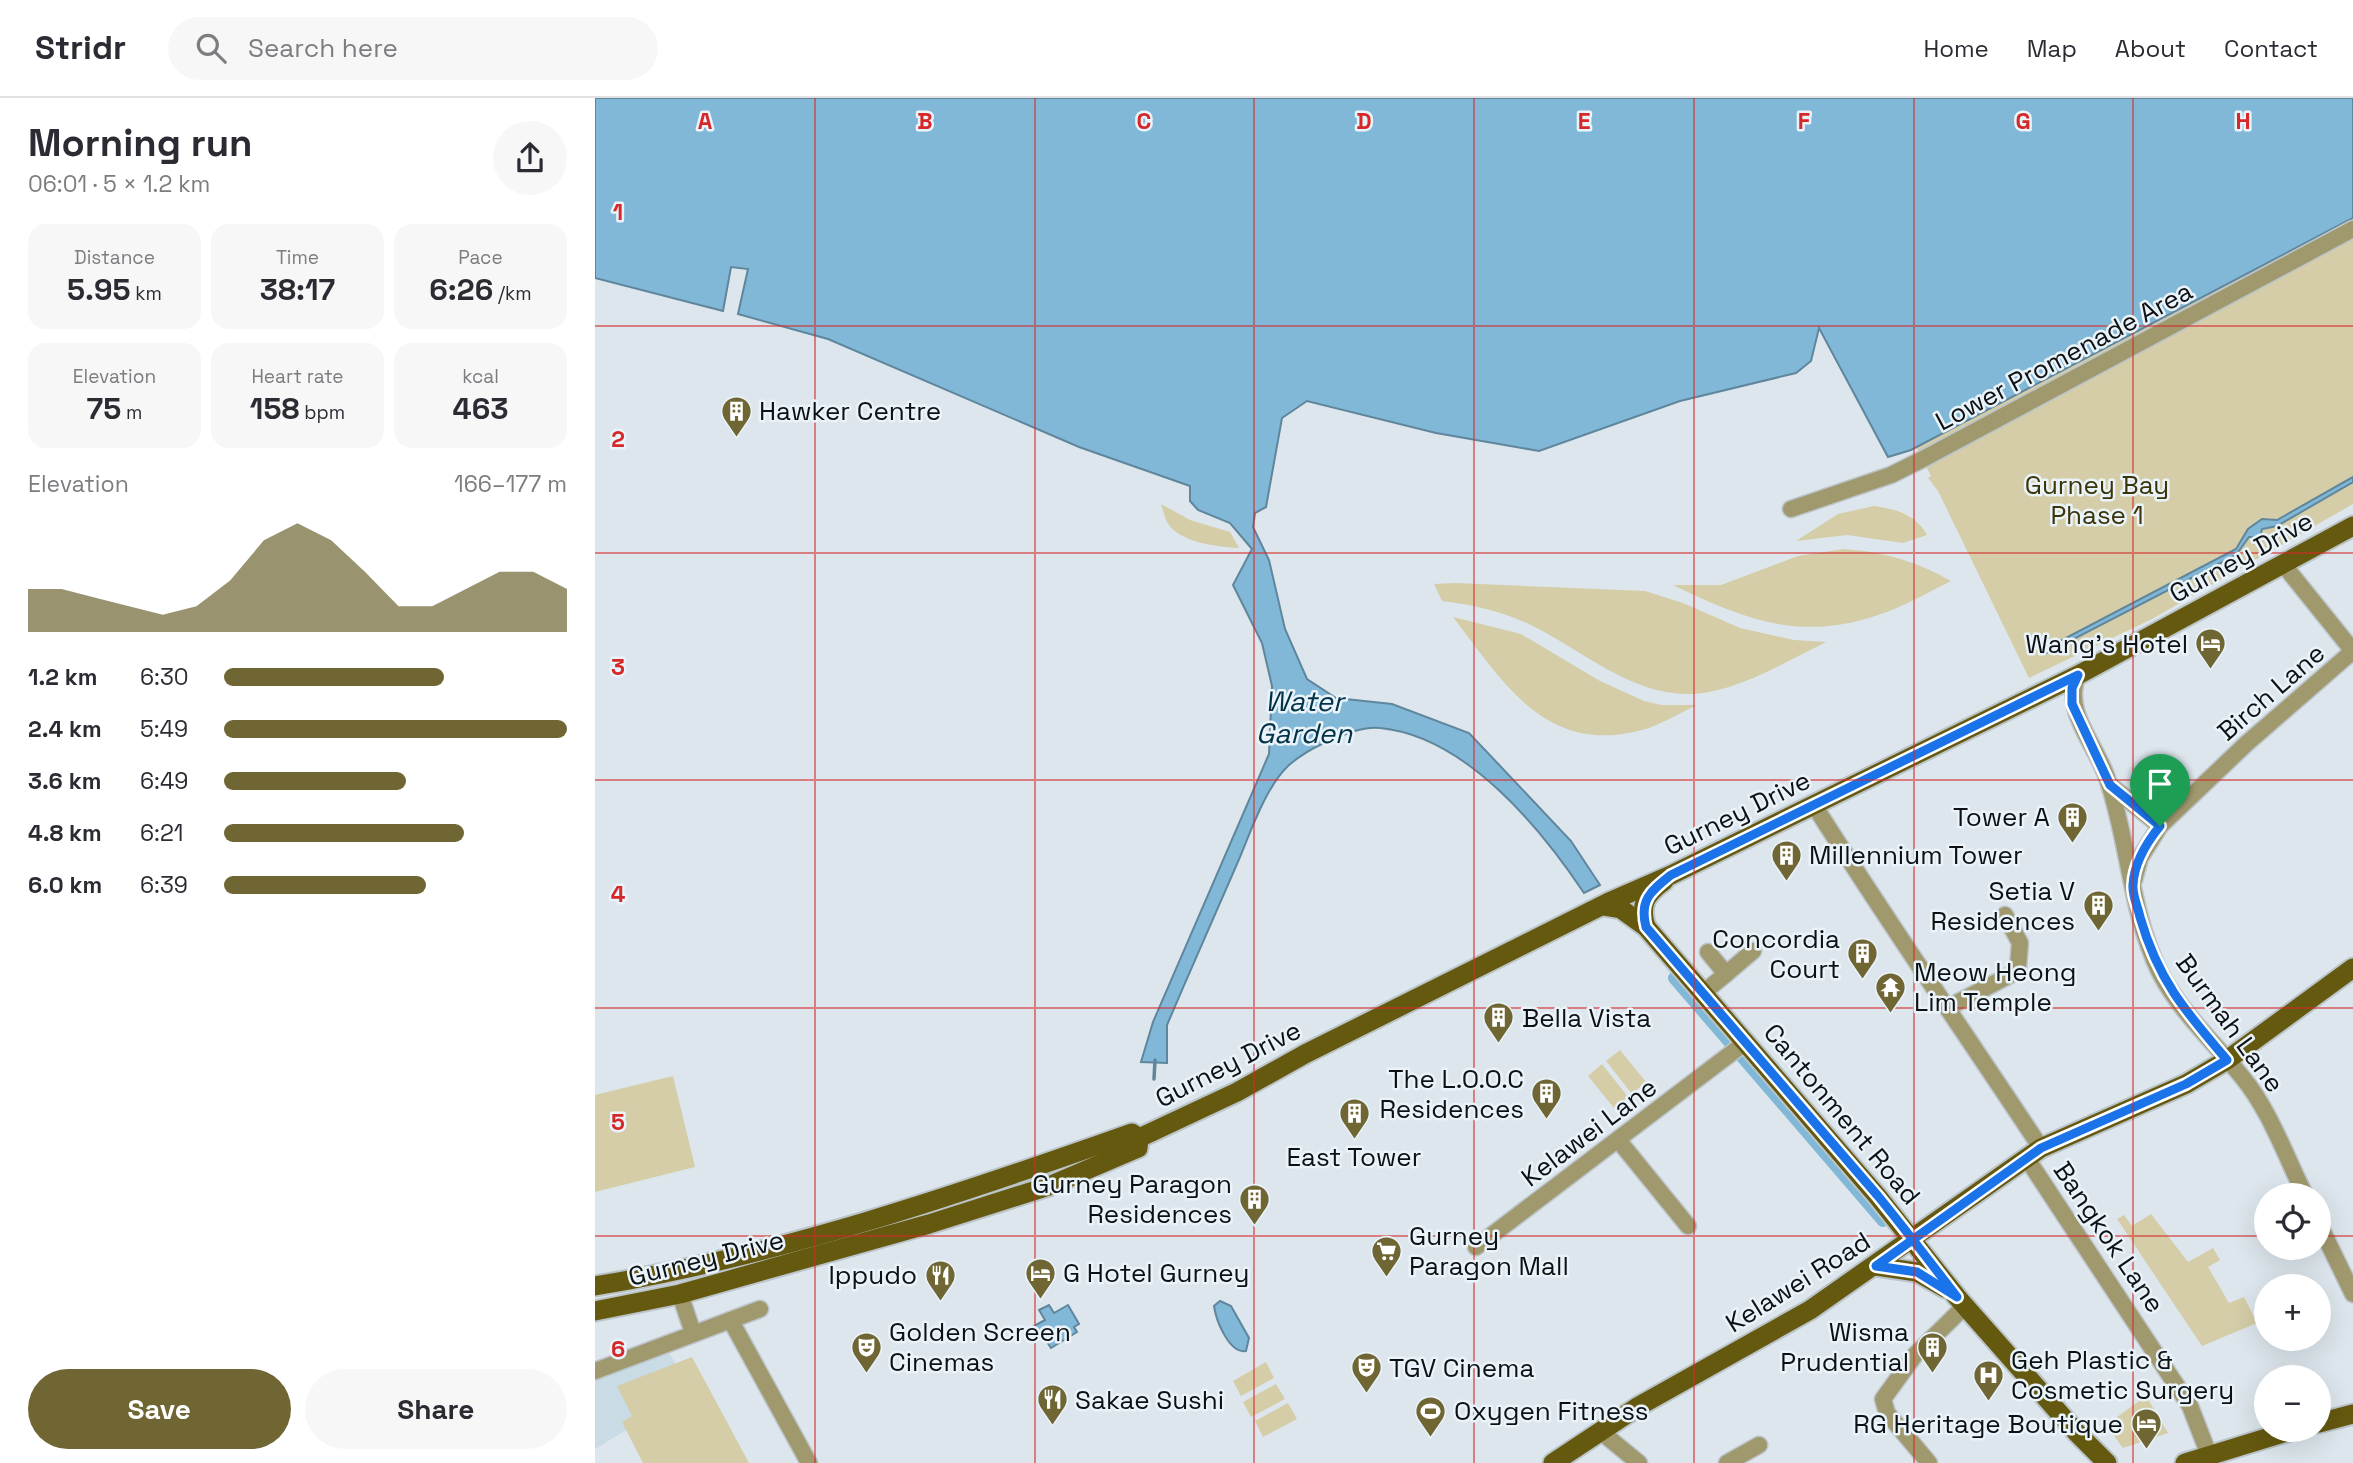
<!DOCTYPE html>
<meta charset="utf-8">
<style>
body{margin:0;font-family:"Space Grotesk",sans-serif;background:#f7f7f7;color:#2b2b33;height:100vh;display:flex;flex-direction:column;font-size:26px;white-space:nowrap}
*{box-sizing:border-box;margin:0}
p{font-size:23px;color:#7c7c81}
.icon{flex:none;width:38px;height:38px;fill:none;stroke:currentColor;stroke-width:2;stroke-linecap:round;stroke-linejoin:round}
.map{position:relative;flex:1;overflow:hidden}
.side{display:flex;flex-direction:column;background:#fff;width:595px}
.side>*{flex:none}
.fabs{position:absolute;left:1659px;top:1085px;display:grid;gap:14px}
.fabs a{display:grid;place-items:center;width:77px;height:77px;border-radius:50%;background:#fff;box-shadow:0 7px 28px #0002;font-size:35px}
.pin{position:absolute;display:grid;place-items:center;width:60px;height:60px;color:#fff;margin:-72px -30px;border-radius:50% 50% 50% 0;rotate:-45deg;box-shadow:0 0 7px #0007}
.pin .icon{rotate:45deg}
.round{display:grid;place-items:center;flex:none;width:74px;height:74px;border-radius:37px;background:#f7f7f7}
.head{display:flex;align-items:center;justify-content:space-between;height:119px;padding:0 28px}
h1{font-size:38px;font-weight:700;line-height:52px}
.metrics{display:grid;grid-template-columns:repeat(3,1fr);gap:10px;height:119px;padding:7px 28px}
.metrics div{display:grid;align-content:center;border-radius:18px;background:#f7f7f7;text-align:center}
.metrics b{font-size:30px;font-weight:700}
.metrics small{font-size:19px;font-weight:400}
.metrics p{font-size:19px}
.chart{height:196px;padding:14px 28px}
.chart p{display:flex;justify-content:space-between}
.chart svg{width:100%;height:126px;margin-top:7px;fill:#6f6633;opacity:.7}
.cta{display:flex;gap:14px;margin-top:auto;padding:14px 28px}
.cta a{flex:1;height:80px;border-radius:42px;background:#6f6633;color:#fff;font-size:28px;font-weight:700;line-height:80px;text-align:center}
.cta a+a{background:#f7f7f7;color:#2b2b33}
ul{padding:0 28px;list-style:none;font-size:23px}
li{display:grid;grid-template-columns:112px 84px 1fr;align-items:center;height:52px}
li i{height:18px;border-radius:9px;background:#6f6633}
header{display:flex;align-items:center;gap:42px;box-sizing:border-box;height:98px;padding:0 35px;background:#fff;border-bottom:2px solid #e1e1e2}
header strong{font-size:33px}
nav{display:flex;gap:38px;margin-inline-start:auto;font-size:24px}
.search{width:490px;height:63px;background:#f7f7f7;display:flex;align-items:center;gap:18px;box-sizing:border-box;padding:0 24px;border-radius:38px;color:#7c7c81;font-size:26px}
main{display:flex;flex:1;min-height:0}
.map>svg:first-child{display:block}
.built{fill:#c9dbe5}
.green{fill:#d4cda8}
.water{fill:#82b8d7;stroke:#5f869c;stroke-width:2}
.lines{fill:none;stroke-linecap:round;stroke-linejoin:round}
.stream{stroke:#5f869c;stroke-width:3.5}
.canal{stroke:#82b8d7;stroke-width:12}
.minor-casing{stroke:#bbc4c9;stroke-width:19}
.major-casing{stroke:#bbc4c9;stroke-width:23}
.minor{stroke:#a0996e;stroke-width:16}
.major{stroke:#65590f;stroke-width:19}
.route-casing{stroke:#fff;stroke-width:14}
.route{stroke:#1a73e8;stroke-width:9}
.grid{fill:none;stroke:#d62828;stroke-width:2;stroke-opacity:0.55}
.labels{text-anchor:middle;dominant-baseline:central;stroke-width:5;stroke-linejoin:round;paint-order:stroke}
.street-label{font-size:26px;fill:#0e1113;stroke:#e9f3f9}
.poi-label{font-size:26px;fill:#0e1113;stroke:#e9f3f9;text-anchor:start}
.park-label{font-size:26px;fill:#3b3407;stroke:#e9f3f9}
.water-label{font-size:28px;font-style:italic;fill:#013247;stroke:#e9f3f9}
.grid-label{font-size:23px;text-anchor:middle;font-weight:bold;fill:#d62828;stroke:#e9f3f9;stroke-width:5;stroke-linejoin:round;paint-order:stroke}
</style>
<header>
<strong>Stridr</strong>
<div class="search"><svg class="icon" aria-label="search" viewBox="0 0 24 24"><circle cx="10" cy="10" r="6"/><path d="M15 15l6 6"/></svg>Search here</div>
<nav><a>Home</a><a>Map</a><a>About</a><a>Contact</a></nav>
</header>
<main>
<section class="side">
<div class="head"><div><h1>Morning run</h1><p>06:01 · 5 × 1.2 km</p></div><a class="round"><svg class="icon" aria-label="share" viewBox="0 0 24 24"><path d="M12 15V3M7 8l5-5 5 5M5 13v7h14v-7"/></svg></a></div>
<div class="metrics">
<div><p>Distance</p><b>5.95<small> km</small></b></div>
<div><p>Time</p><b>38:17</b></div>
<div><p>Pace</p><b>6:26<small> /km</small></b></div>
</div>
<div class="metrics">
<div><p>Elevation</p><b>75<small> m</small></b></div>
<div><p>Heart rate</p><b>158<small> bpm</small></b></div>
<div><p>kcal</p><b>463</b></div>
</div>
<div class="chart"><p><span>Elevation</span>166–177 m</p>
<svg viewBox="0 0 160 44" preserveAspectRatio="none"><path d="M0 44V29L10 29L20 32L30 35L40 38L50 35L60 26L70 12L80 6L90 12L100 23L110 35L120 35L130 29L140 23L150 23L160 29V44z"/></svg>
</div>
<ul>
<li><b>1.2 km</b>6:30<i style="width:64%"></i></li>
<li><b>2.4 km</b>5:49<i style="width:100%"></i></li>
<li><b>3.6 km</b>6:49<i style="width:53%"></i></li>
<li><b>4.8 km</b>6:21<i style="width:70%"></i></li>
<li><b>6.0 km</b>6:39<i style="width:59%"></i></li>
</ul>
<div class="cta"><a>Save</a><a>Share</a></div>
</section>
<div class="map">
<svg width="1758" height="1365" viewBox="0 0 1758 1365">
<rect width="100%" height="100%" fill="#dce6ec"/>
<path class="built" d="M 69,1245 L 95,1293 L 0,1351 L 0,1277 Z"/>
<g class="green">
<path d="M 1758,120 L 1758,406 L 1557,521 L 1434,580 L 1343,393 L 1333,380 L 1336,378 L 1321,349 Z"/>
<path d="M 566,406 L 595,422 L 635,434 L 644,450 C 624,449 587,445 574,427 C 570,422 568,412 566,406 Z"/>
<path d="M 1279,408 C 1300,411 1321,416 1332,437 L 1308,445 L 1252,437 L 1201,443 L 1243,416 Z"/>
<path d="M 1249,451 C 1289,454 1321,463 1356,483 C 1332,495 1308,509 1283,517 C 1205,544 1148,521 1078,487 L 1126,487 L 1203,458 Z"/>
<path d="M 861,485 L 1050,493 L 1088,505 L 1145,530 L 1199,542 L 1231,544 C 1194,562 1155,586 1114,594 C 1045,607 992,554 934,526 C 906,513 878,507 847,503 L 839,486 Z"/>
<path d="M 858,519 L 926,536 L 1005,583 L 1049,603 L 1066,607 L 1102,607 C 1087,614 1070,624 1054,630 C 953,661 911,588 858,519 Z"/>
<path d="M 1025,952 L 1051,984 L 1037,996 L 1011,963 Z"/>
<path d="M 1007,966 L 1033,999 L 1019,1010 L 993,978 Z"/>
<path d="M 78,978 L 100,1069 L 0,1094 L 0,997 Z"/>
<path d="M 1556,1116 L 1593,1164 L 1618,1150 L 1625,1162 L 1613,1169 L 1634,1205 L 1649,1199 L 1662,1225 L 1607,1248 L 1522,1121 L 1529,1117 L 1537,1128 Z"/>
<path d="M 97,1259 L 154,1365 L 48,1365 L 27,1324 L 37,1318 L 22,1288 Z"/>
<path d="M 671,1264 L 679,1280 L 646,1298 L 638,1283 Z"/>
<path d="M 681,1286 L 690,1301 L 656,1319 L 648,1304 Z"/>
<path d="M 1551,1298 L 1573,1335 L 1528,1350 L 1511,1327 Z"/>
<path d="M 693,1305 L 702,1321 L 668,1339 L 660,1323 Z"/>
</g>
<g class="water">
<path d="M 0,0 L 1758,0 L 1758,120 L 1316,352 L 1293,359 L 1224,230 L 1216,263 L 1201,275 L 1085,303 L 944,353 L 841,335 L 712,303 L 687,320 L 671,409 L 660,415 L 658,429 L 674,462 L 690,531 L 712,581 L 741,600 L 797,606 L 874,635 L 976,743 L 1005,787 L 989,795 C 945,729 870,638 785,630 C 767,628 745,638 729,645 C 716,651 704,658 693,668 C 670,690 655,736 642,766 C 619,819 595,873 572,927 L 572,965 L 546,964 L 558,924 L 674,656 L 677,588 L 667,545 L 638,487 L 657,451 L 635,425 L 603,412 L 595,403 L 595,388 L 484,349 L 233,241 L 143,216 L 153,171 L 136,169 L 128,213 L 0,180 Z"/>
<path d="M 1758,379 L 1758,384 L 1682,428 L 1667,431 L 1665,440 L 1659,445 L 1657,439 L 1654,439 L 1641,457 L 1450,556 L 1448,552 L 1641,451 L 1653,431 L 1667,421 L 1682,422 Z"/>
<path d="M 625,1203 L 636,1208 L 654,1240 L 651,1253 C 634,1256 621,1222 619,1208 Z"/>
<path d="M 454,1207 L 459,1215 L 473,1207 L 484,1226 L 479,1229 L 482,1234 L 456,1250 L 448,1238 L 444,1240 L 437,1229 L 450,1222 L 444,1212 Z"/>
</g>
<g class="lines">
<path class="stream" d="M 559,981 L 560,962"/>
<path class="canal" d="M 1079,880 L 1288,1123"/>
<defs>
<g id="minor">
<path d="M 1196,411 L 1296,377 L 1328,361 L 1758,131"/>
<path d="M 1688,466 L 1758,553"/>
<path d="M 1483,577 C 1467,613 1501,646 1512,680 C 1534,743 1535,814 1565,875 C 1586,915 1620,945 1648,980 C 1675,1013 1691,1059 1710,1097"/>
<path d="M 1515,687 L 1565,728"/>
<path d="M 1219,707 C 1292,823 1370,935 1446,1050"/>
<path d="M 1539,782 L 1545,760 L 1565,728 L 1651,646 L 1758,553"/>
<path d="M 1131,876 L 1158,853"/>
<path d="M 1108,895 L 1131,876 L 1113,854"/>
<path d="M 1354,909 L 1415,877 L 1423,869 L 1425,845 L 1410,817"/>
<path d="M 1024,1043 L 1093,1128"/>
<path d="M 1431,1059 L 1595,1308 L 1614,1357"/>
<path d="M 1724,1126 L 1758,1196"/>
<path d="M 881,1149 L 1151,944"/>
<path d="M 85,1196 L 98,1235"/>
<path d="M 136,1223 L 214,1365"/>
<path d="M 0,1273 L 165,1211"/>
<path d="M 1005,1333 L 1044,1365"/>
<path d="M 1132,1365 L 1164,1347"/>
<path d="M 1334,1365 L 1292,1315 L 1288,1301 L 1320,1257 L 1370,1208"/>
</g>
<g id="major">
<path d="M 1008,808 L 1026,811 L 1051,829 L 1283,1099 L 1362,1199 L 1482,1335 L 1512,1365"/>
<path d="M 1051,829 C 1044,806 1051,796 1069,783"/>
<path d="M 1281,1168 L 1322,1174 L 1350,1190"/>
<path d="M 0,1188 C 183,1158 362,1097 537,1035 L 544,1040 L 642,994 L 710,956 L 1014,804 L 1076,777 L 1483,577 L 1758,428"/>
<path d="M 0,1213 L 85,1196 L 334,1126 L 454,1088 L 543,1050 L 544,1040"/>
<path d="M 1724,1325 L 1758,1316"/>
<path d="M 958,1365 L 1044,1308 L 1215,1212 L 1446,1050 L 1591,986 L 1632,962 L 1758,870"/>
<path d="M 1590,1365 L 1698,1332"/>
</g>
</defs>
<use href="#minor" class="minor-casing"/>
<use href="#major" class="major-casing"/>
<use href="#minor" class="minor"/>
<use href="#major" class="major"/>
</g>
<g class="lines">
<defs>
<path id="route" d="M 1565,728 L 1515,687 L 1477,606 L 1477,590 L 1483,577 L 1076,777 C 1056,793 1044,802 1051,829 L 1283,1098 C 1310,1131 1336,1165 1362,1199 L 1322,1174 L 1281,1168 L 1446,1050 L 1591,986 L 1632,962 C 1590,913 1563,882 1545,819 C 1543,809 1537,797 1538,787 C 1539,766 1552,744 1565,728"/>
</defs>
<use href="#route" class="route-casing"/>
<use href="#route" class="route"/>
</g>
<path class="grid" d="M 220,0 L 220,1365M 440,0 L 440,1365M 659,0 L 659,1365M 879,0 L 879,1365M 1099,0 L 1099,1365M 1319,0 L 1319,1365M 1538,0 L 1538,1365M 0,228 L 1758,228M 0,455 L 1758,455M 0,682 L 1758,682M 0,910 L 1758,910M 0,1138 L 1671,1138M 1724,1138 L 1758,1138"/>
<defs>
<symbol id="building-pin" viewBox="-11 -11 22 30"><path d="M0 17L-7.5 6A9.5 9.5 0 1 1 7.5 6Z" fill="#6f6633" stroke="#e9f3f9"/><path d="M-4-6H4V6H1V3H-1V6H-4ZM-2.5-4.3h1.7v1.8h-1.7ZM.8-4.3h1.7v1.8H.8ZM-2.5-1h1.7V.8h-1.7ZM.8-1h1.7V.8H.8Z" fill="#fff"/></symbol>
<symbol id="hotel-pin" viewBox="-11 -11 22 30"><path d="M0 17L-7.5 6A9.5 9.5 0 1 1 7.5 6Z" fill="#6f6633" stroke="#e9f3f9"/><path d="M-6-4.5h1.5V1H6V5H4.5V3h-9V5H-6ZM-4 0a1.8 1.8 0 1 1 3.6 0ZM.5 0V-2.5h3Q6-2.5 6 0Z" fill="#fff"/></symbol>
<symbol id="temple-pin" viewBox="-11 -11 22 30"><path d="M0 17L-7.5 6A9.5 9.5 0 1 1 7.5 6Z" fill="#6f6633" stroke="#e9f3f9"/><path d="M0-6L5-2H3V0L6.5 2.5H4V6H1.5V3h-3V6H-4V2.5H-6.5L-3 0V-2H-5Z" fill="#fff"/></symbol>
<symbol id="supermarket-pin" viewBox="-11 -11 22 30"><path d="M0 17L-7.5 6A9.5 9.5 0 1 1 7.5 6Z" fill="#6f6633" stroke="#e9f3f9"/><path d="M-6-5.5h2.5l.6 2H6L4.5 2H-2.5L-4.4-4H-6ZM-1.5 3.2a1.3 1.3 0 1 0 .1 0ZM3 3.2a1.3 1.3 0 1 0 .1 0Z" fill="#fff"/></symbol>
<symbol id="restaurant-pin" viewBox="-11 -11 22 30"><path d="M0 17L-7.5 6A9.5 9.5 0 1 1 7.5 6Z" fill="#6f6633" stroke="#e9f3f9"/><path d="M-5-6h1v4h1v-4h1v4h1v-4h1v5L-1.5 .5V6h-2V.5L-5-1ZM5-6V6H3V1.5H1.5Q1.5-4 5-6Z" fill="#fff"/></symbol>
<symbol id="theatre-pin" viewBox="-11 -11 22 30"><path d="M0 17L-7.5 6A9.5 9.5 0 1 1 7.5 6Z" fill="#6f6633" stroke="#e9f3f9"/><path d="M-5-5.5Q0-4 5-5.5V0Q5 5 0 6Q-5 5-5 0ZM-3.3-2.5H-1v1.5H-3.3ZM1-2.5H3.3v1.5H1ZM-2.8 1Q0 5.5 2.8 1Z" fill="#fff"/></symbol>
<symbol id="hospital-pin" viewBox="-11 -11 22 30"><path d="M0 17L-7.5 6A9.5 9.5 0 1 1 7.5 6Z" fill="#6f6633" stroke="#e9f3f9"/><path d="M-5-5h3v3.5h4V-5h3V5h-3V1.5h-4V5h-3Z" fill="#fff"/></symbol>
<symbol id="stadium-pin" viewBox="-11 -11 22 30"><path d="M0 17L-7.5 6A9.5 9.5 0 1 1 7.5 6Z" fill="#6f6633" stroke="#e9f3f9"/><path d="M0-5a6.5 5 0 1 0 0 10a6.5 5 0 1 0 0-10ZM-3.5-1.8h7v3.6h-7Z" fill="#fff"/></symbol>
</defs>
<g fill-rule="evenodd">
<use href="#building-pin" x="124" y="296" width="35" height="47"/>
<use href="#hotel-pin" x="1598" y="528" width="35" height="47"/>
<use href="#building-pin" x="1460" y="702" width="35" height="47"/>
<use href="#building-pin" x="1174" y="740" width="35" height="47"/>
<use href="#building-pin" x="1486" y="790" width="35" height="47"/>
<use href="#building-pin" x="1250" y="838" width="35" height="47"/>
<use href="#temple-pin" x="1278" y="872" width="35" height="47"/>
<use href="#building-pin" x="886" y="902" width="35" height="47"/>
<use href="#building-pin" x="934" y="978" width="35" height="47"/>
<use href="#building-pin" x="742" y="998" width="35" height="47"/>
<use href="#building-pin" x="642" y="1084" width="35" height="47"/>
<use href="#supermarket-pin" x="774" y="1136" width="35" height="47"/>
<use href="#hotel-pin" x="428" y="1158" width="35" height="47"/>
<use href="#restaurant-pin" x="328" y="1160" width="35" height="47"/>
<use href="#theatre-pin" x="254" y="1232" width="35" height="47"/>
<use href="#building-pin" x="1320" y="1232" width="35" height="47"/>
<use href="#theatre-pin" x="754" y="1252" width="35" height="47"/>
<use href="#hospital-pin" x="1376" y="1260" width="35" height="47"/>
<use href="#restaurant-pin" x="440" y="1284" width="35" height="47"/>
<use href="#stadium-pin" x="818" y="1296" width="35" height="47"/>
<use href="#hotel-pin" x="1534" y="1308" width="35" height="47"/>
</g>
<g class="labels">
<g class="street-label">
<text transform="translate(1469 258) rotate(-28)">Lower Promenade Area</text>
<text transform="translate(1646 459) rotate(-29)">Gurney Drive</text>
<text transform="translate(1676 594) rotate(-41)">Birch Lane</text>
<text transform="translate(1142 715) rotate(-26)">Gurney Drive</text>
<text transform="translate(1635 925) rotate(54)">Burmah Lane</text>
<text transform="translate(633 966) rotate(-27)">Gurney Drive</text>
<text transform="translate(1247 1016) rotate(50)">Cantonment Road</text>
<text transform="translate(994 1034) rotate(-37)">Kelawei Lane</text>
<text transform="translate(1514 1139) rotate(56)">Bangkok Lane</text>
<text transform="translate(111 1160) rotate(-14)">Gurney Drive</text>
<text transform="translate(1203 1184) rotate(-32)">Kelawei Road</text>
</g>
<g class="poi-label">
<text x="164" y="313">Hawker Centre</text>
<text x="1593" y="546" text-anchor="end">Wang's Hotel</text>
<text x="1455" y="719" text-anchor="end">Tower A</text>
<text x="1214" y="757">Millennium Tower</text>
<text x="1480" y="793" text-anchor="end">Setia V<tspan x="1480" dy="30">Residences</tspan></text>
<text x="1245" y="841" text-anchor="end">Concordia<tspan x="1245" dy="30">Court</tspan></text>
<text x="1319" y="874">Meow Heong<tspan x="1319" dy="30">Lim Temple</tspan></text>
<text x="927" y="920">Bella Vista</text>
<text x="929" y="981" text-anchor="end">The L.O.O.C<tspan x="929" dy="30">Residences</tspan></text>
<text x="759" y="1059" text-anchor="middle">East Tower</text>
<text x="637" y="1086" text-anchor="end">Gurney Paragon<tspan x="637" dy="30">Residences</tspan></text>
<text x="814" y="1138">Gurney<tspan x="814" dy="30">Paragon Mall</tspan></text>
<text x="468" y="1175">G Hotel Gurney</text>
<text x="322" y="1177" text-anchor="end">Ippudo</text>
<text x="294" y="1234">Golden Screen<tspan x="294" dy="30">Cinemas</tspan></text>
<text x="1314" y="1234" text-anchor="end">Wisma<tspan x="1314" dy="30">Prudential</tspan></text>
<text x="1416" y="1262">Geh Plastic &amp;<tspan x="1416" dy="30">Cosmetic Surgery</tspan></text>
<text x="794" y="1270">TGV Cinema</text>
<text x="480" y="1302">Sakae Sushi</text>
<text x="859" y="1313">Oxygen Fitness</text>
<text x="1528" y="1326" text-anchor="end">RG Heritage Boutique</text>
</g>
<g class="park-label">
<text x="1502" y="387">Gurney Bay<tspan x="1502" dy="30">Phase 1</tspan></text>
</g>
<g class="water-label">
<text x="709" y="603">Water<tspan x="709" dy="32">Garden</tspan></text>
</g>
</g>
<g class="grid-label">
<text x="110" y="31">A</text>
<text x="330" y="31">B</text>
<text x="549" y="31">C</text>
<text x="769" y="31">D</text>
<text x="989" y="31">E</text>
<text x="1209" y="31">F</text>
<text x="1428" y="31">G</text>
<text x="1648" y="31">H</text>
<text x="23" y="122">1</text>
<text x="23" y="349">2</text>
<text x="23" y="577">3</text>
<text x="23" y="804">4</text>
<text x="23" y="1032">5</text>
<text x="23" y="1259">6</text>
</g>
</svg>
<div class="fabs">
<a><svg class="icon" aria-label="locate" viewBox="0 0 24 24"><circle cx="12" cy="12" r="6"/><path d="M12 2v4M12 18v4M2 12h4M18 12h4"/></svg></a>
<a>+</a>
<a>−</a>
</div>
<div class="pin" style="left:1565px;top:728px;background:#1e9e55"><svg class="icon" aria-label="arrive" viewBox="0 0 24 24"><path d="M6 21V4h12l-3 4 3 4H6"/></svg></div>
</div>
</main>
